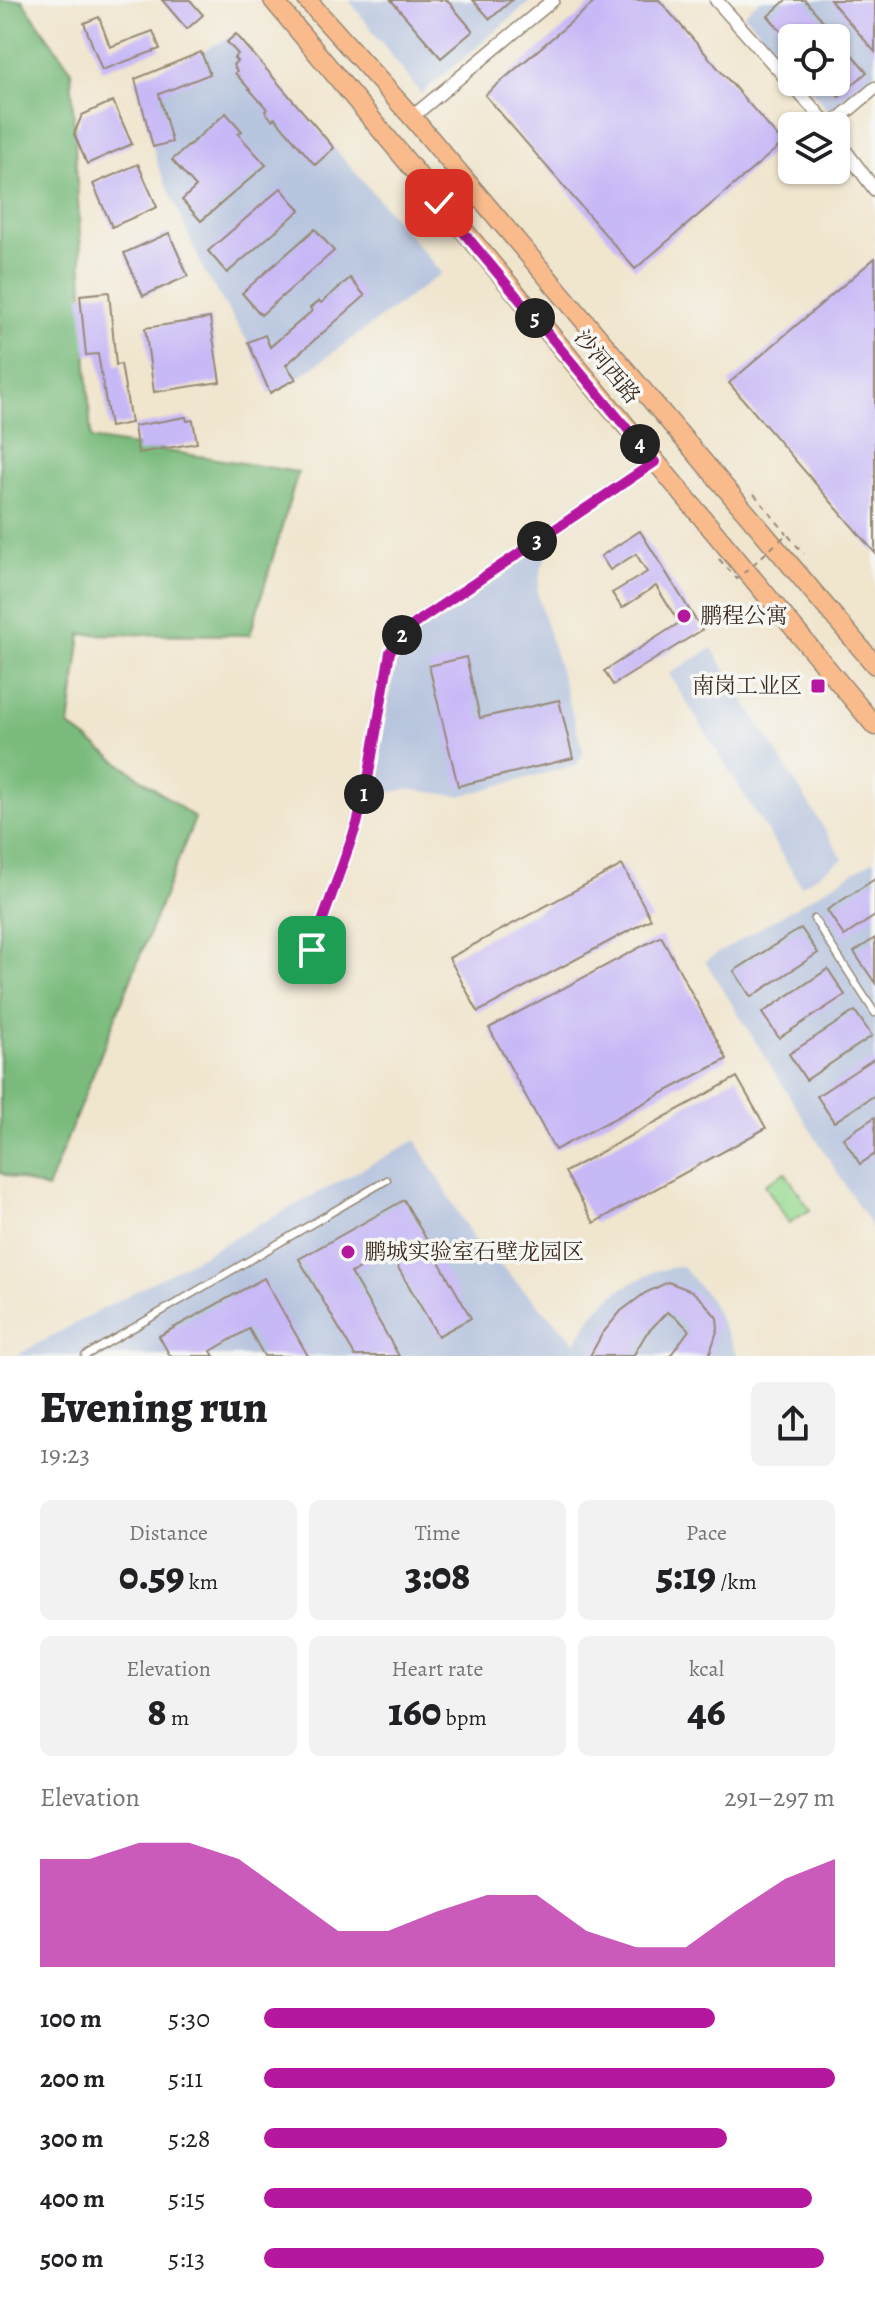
<!DOCTYPE html>
<meta charset="utf-8">
<style>
body{margin:0;font-family:Alegreya,"Noto Serif SC",serif;background:#f2f2f2;color:#202124;height:100vh;display:flex;flex-direction:column;font-size:30px;white-space:nowrap}
*{box-sizing:border-box;margin:0}
p{font-size:26px;color:#757577}
.icon{flex:none;width:44px;height:44px;fill:none;stroke:currentColor;stroke-width:2;stroke-linecap:round;stroke-linejoin:round}
.map{position:relative;height:1356px;overflow:hidden}
.panel{display:flex;flex-direction:column;background:#fff;flex:1}
.panel>*{flex:none}
.buttons{position:absolute;left:778px;top:24px;display:grid;gap:16px}
.buttons a{display:grid;place-items:center;width:72px;height:72px;border-radius:12px;background:#fff;box-shadow:0 2px 6px #0004;font-size:40px}
.pin{position:absolute;display:grid;place-items:center;width:68px;height:68px;color:#fff;margin:-34px;border-radius:16px;box-shadow:0 4px 12px #0006}
.km{position:absolute;width:40px;height:40px;margin:-20px;border-radius:50%;background:#222;color:#fff;font-size:22px;line-height:40px;text-align:center}
.round{display:grid;place-items:center;flex:none;width:84px;height:84px;border-radius:12px;background:#f2f2f2}
.head{display:flex;align-items:center;justify-content:space-between;height:136px;padding:0 40px}
h1{font-size:44px;font-weight:800;line-height:60px}
.metrics{display:grid;grid-template-columns:repeat(3,1fr);gap:12px;height:136px;padding:8px 40px}
.metrics div{display:grid;align-content:center;border-radius:12px;background:#f2f2f2;text-align:center}
.metrics b{font-size:40px;font-weight:800}
.metrics small{font-size:22px;font-weight:400}
.metrics p{font-size:22px}
.chart{height:224px;padding:16px 40px}
.chart p{display:flex;justify-content:space-between}
.chart svg{width:100%;height:144px;margin-top:8px;fill:#b5179e;opacity:.7}
ul{padding:0 40px;list-style:none;font-size:26px}
li{display:grid;grid-template-columns:128px 96px 1fr;align-items:center;height:60px}
li i{height:20px;border-radius:10px;background:#b5179e}
.map>svg:first-child{display:block}
.industrial{fill:#b7c5de}
.green{fill:#99db93;stroke:#6a8258;stroke-width:2}
.forest{fill:#7abb7d;stroke:#5a724e;stroke-width:2}
.building{fill:#c7b8f6}
.lines{fill:none;stroke-linecap:round;stroke-linejoin:round}
.lane-casing{stroke:#968876;stroke-width:9}
.street-casing{stroke:#968876;stroke-width:15}
.primary-casing{stroke:#968876;stroke-width:21}
.path{stroke:#968876;stroke-width:2;stroke-dasharray:6 6;stroke-linecap:butt}
.lane{stroke:#fff;stroke-width:6}
.street{stroke:#fff;stroke-width:12}
.primary{stroke:#fabb8c;stroke-width:18}
.path-bridge{stroke:#968876;stroke-width:2;stroke-dasharray:6 6;stroke-linecap:butt}
.route-casing{stroke:#fff;stroke-width:16}
.route{stroke:#b5179e;stroke-width:10}
.poi-dot{fill:#b5179e;stroke:#f6f6f2;stroke-width:3}
.labels{text-anchor:middle;dominant-baseline:central;stroke-width:7;stroke-linejoin:round;paint-order:stroke}
.street-label{font-size:22px;fill:#3b2a1e;stroke:#f6f6f2}
.poi-label{font-size:22px;fill:#3b2a1e;stroke:#f6f6f2;text-anchor:start}
</style>
<div class="map">
<svg width="875" height="1356" viewBox="0 0 875 1356">
<rect width="100%" height="100%" fill="#f6f6f2"/>
<filter id="ink" filterUnits="userSpaceOnUse"><feTurbulence type="fractalNoise" baseFrequency=".0125" numOctaves="2"/><feDisplacementMap in="SourceGraphic" scale="16" xChannelSelector="R" yChannelSelector="G"/><feConvolveMatrix kernelMatrix="1 2 1 2 8 2 1 2 1" color-interpolation-filters="sRGB"/></filter>
<filter id="wash" filterUnits="userSpaceOnUse"><feTurbulence type="fractalNoise" baseFrequency=".006" numOctaves="4" result="noise"/><feDisplacementMap in="SourceGraphic" scale="32" xChannelSelector="R" yChannelSelector="G"/><feGaussianBlur stdDeviation="1.8" result="paint"/><feColorMatrix in="noise" values="0 0 0 0 0 0 0 0 0 0 0 0 0 0 0 0 0 1.4 0 .05"/><feComposite in="paint" operator="in"/></filter>
<g filter="url(#wash)">
<rect width="100%" height="100%" fill="#f0e5cd"/>
<g class="industrial">
<path d="M 349,0 L 532,0 L 421,94 Z"/>
<path d="M 760,0 L 875,0 L 875,72 L 829,111 L 804,82 L 836,82 L 836,38 L 792,38 L 792,68 L 744,14 Z"/>
<path d="M 236,34 L 442,273 L 287,386 L 270,393 L 248,342 L 205,273 L 158,166 L 135,79 L 201,52 Z"/>
<path d="M 548,539 L 552,543 L 541,569 L 537,592 L 583,750 L 582,757 L 576,765 L 460,796 L 408,789 L 372,796 L 396,656 L 403,644 L 464,596 Z"/>
<path d="M 712,648 L 843,859 L 801,886 L 669,674 Z"/>
<path d="M 874,860 L 875,861 L 875,1233 L 705,961 Z"/>
<path d="M 416,1140 L 473,1238 L 575,1342 L 598,1308 L 619,1290 L 655,1271 L 682,1266 L 709,1298 L 738,1356 L 15,1356 Z"/>
</g>
<path class="green" d="M 785,1172 L 810,1210 L 789,1223 L 765,1185 Z"/>
<path class="forest" d="M 0,0 L 22,0 L 71,70 L 91,439 L 298,472 L 250,635 L 81,634 L 69,726 L 195,818 L 47,1189 L 0,1173 Z"/>
<g id="blocks">
<g class="building">
<path d="M 162,0 L 190,0 L 203,15 L 187,29 Z"/>
<path d="M 391,0 L 447,0 L 473,31 L 441,58 Z"/>
<path d="M 473,0 L 512,0 L 490,19 Z"/>
<path d="M 597,0 L 659,0 L 783,143 L 635,269 L 485,95 Z"/>
<path d="M 786,0 L 805,0 L 867,72 L 839,97 L 826,82 L 836,82 L 836,38 L 787,38 L 768,16 Z"/>
<path d="M 830,0 L 875,0 L 875,52 Z"/>
<path d="M 99,17 L 110,47 L 153,31 L 160,49 L 102,70 L 84,23 Z"/>
<path d="M 236,34 L 334,148 L 315,165 L 275,118 L 272,120 L 265,111 L 267,109 L 235,73 L 237,71 L 233,65 L 237,61 L 234,58 L 238,54 L 227,42 Z"/>
<path d="M 201,52 L 210,74 L 159,94 L 172,142 L 153,147 L 135,79 Z"/>
<path d="M 113,101 L 132,144 L 87,164 L 74,134 L 82,115 Z"/>
<path d="M 226,113 L 242,131 L 238,134 L 266,165 L 201,221 L 182,200 L 196,187 L 172,160 Z"/>
<path d="M 138,164 L 157,207 L 112,227 L 93,184 Z"/>
<path d="M 281,188 L 300,210 L 227,273 L 208,251 Z"/>
<path d="M 315,229 L 334,251 L 261,315 L 242,293 Z"/>
<path d="M 169,233 L 188,276 L 143,296 L 124,253 Z"/>
<path d="M 875,258 L 875,553 L 729,383 Z"/>
<path d="M 350,278 L 365,296 L 286,365 L 296,379 L 270,393 L 248,342 L 265,335 L 270,347 L 312,311 L 310,308 L 319,301 L 321,303 Z"/>
<path d="M 109,292 L 116,365 L 121,364 L 131,423 L 110,427 L 98,354 L 86,355 L 80,295 Z"/>
<path d="M 210,318 L 220,382 L 154,392 L 145,328 Z"/>
<path d="M 186,417 L 187,421 L 193,420 L 197,443 L 138,453 L 134,426 Z"/>
<path d="M 640,531 L 702,630 L 613,685 L 604,671 L 679,623 L 656,586 L 622,608 L 612,593 L 647,572 L 636,554 L 610,570 L 601,556 Z"/>
<path d="M 466,657 L 480,718 L 559,700 L 573,758 L 458,786 L 429,666 Z"/>
<path d="M 622,865 L 651,919 L 478,1012 L 449,958 Z"/>
<path d="M 875,879 L 875,916 L 844,936 L 827,910 Z"/>
<path d="M 801,928 L 818,953 L 751,997 L 734,971 Z"/>
<path d="M 661,936 L 727,1059 L 555,1150 L 489,1028 Z"/>
<path d="M 875,938 L 875,983 L 854,952 Z"/>
<path d="M 828,969 L 845,995 L 779,1038 L 762,1013 Z"/>
<path d="M 855,1011 L 872,1036 L 806,1080 L 789,1054 Z"/>
<path d="M 875,1058 L 875,1095 L 834,1122 L 817,1096 Z"/>
<path d="M 737,1077 L 766,1128 L 594,1223 L 565,1172 Z"/>
<path d="M 875,1117 L 875,1154 L 860,1164 L 843,1138 Z"/>
<path d="M 404,1200 L 471,1318 L 438,1336 L 389,1252 L 351,1273 L 399,1356 L 355,1356 L 299,1259 Z"/>
<path d="M 264,1278 L 308,1356 L 264,1356 L 249,1329 L 211,1351 L 214,1356 L 170,1356 L 159,1336 Z"/>
<path d="M 668,1282 L 692,1291 L 704,1302 L 717,1318 L 718,1328 L 709,1356 L 670,1356 L 689,1330 L 679,1320 L 667,1312 L 646,1334 L 633,1356 L 590,1356 L 602,1334 L 621,1311 L 645,1293 Z"/>
</g>
</g>
</g>
<g filter="url(#ink)">
<use href="#blocks" fill-opacity="0" stroke="#968876" stroke-width="2"/>
<g class="lines">
<defs>
<g id="lane">
<path d="M 814,919 L 875,1013"/>
<path d="M 85,1356 L 387,1180"/>
</g>
<g id="street">
<path d="M 716,0 L 829,126"/>
<path d="M 412,117 L 553,0"/>
<path d="M 830,126 L 875,88"/>
<path d="M 836,138 L 875,190"/>
<path d="M 312,950 L 357,824 L 368,779 L 390,652 L 400,636 L 421,619 L 655,462"/>
</g>
<g id="primary">
<path d="M 273,0 L 875,726"/>
<path d="M 307,0 L 412,117 L 875,665"/>
</g>
</defs>
<use href="#lane" class="lane-casing"/>
<use href="#street" class="street-casing"/>
<use href="#primary" class="primary-casing"/>
<path class="path" d="M 754,494 L 787,534"/>
<use href="#lane" class="lane"/>
<use href="#street" class="street"/>
<use href="#primary" class="primary"/>
<path class="path-bridge" d="M 719,559 L 737,579 L 787,534 L 804,554"/>
</g>
</g>
<g class="lines" filter="url(#ink)">
<defs>
<path id="route" d="M 312,950 L 357,824 L 368,779 L 390,652 L 400,636 L 421,619 L 655,462 L 439,203"/>
</defs>
<use href="#route" class="route-casing"/>
<use href="#route" class="route"/>
</g>
<g class="poi-dot">
<circle cx="684" cy="616" r="8"/>
<rect x="810" y="678" width="16" height="16" rx="4"/>
<circle cx="348" cy="1252" r="8"/>
</g>
<g class="labels">
<g class="street-label">
<text transform="translate(607 367) rotate(50)">沙河西路</text>
</g>
<g class="poi-label">
<text x="700" y="616">鹏程公寓</text>
<text x="802" y="686" text-anchor="end">南岗工业区</text>
<text x="364" y="1252">鹏城实验室石壁龙园区</text>
</g>
</g>
</svg>
<div class="buttons">
<a><svg class="icon" aria-label="locate" viewBox="0 0 24 24"><circle cx="12" cy="12" r="6"/><path d="M12 2v4M12 18v4M2 12h4M18 12h4"/></svg></a>
<a><svg class="icon" aria-label="layers" viewBox="0 0 24 24"><path d="M12 4l9 5-9 5-9-5zM3 14l9 5 9-5"/></svg></a>
</div>
<div class="pin" style="left:312px;top:950px;background:#1e9e55"><svg class="icon" aria-label="arrive" viewBox="0 0 24 24"><path d="M6 21V4h12l-3 4 3 4H6"/></svg></div>
<div class="pin" style="left:439px;top:203px;background:#d93025"><svg class="icon" aria-label="check" viewBox="0 0 24 24"><path d="M5 12l5 5 9-10"/></svg></div>
<b class="km" style="left:364px;top:794px">1</b>
<b class="km" style="left:402px;top:635px">2</b>
<b class="km" style="left:537px;top:541px">3</b>
<b class="km" style="left:640px;top:444px">4</b>
<b class="km" style="left:535px;top:318px">5</b>
</div>
<section class="panel">
<div class="head"><div><h1>Evening run</h1><p>19:23</p></div><a class="round"><svg class="icon" aria-label="share" viewBox="0 0 24 24"><path d="M12 15V3M7 8l5-5 5 5M5 13v7h14v-7"/></svg></a></div>
<div class="metrics">
<div><p>Distance</p><b>0.59<small> km</small></b></div>
<div><p>Time</p><b>3:08</b></div>
<div><p>Pace</p><b>5:19<small> /km</small></b></div>
</div>
<div class="metrics">
<div><p>Elevation</p><b>8<small> m</small></b></div>
<div><p>Heart rate</p><b>160<small> bpm</small></b></div>
<div><p>kcal</p><b>46</b></div>
</div>
<div class="chart"><p><span>Elevation</span>291–297 m</p>
<svg viewBox="0 0 160 44" preserveAspectRatio="none"><path d="M0 44V11L10 11L20 6L30 6L40 11L50 22L60 33L70 33L80 27L90 22L100 22L110 33L120 38L130 38L140 27L150 17L160 11V44z"/></svg>
</div>
<ul>
<li><b>100 m</b>5:30<i style="width:79%"></i></li>
<li><b>200 m</b>5:11<i style="width:100%"></i></li>
<li><b>300 m</b>5:28<i style="width:81%"></i></li>
<li><b>400 m</b>5:15<i style="width:96%"></i></li>
<li><b>500 m</b>5:13<i style="width:98%"></i></li>
</ul>
</section>
